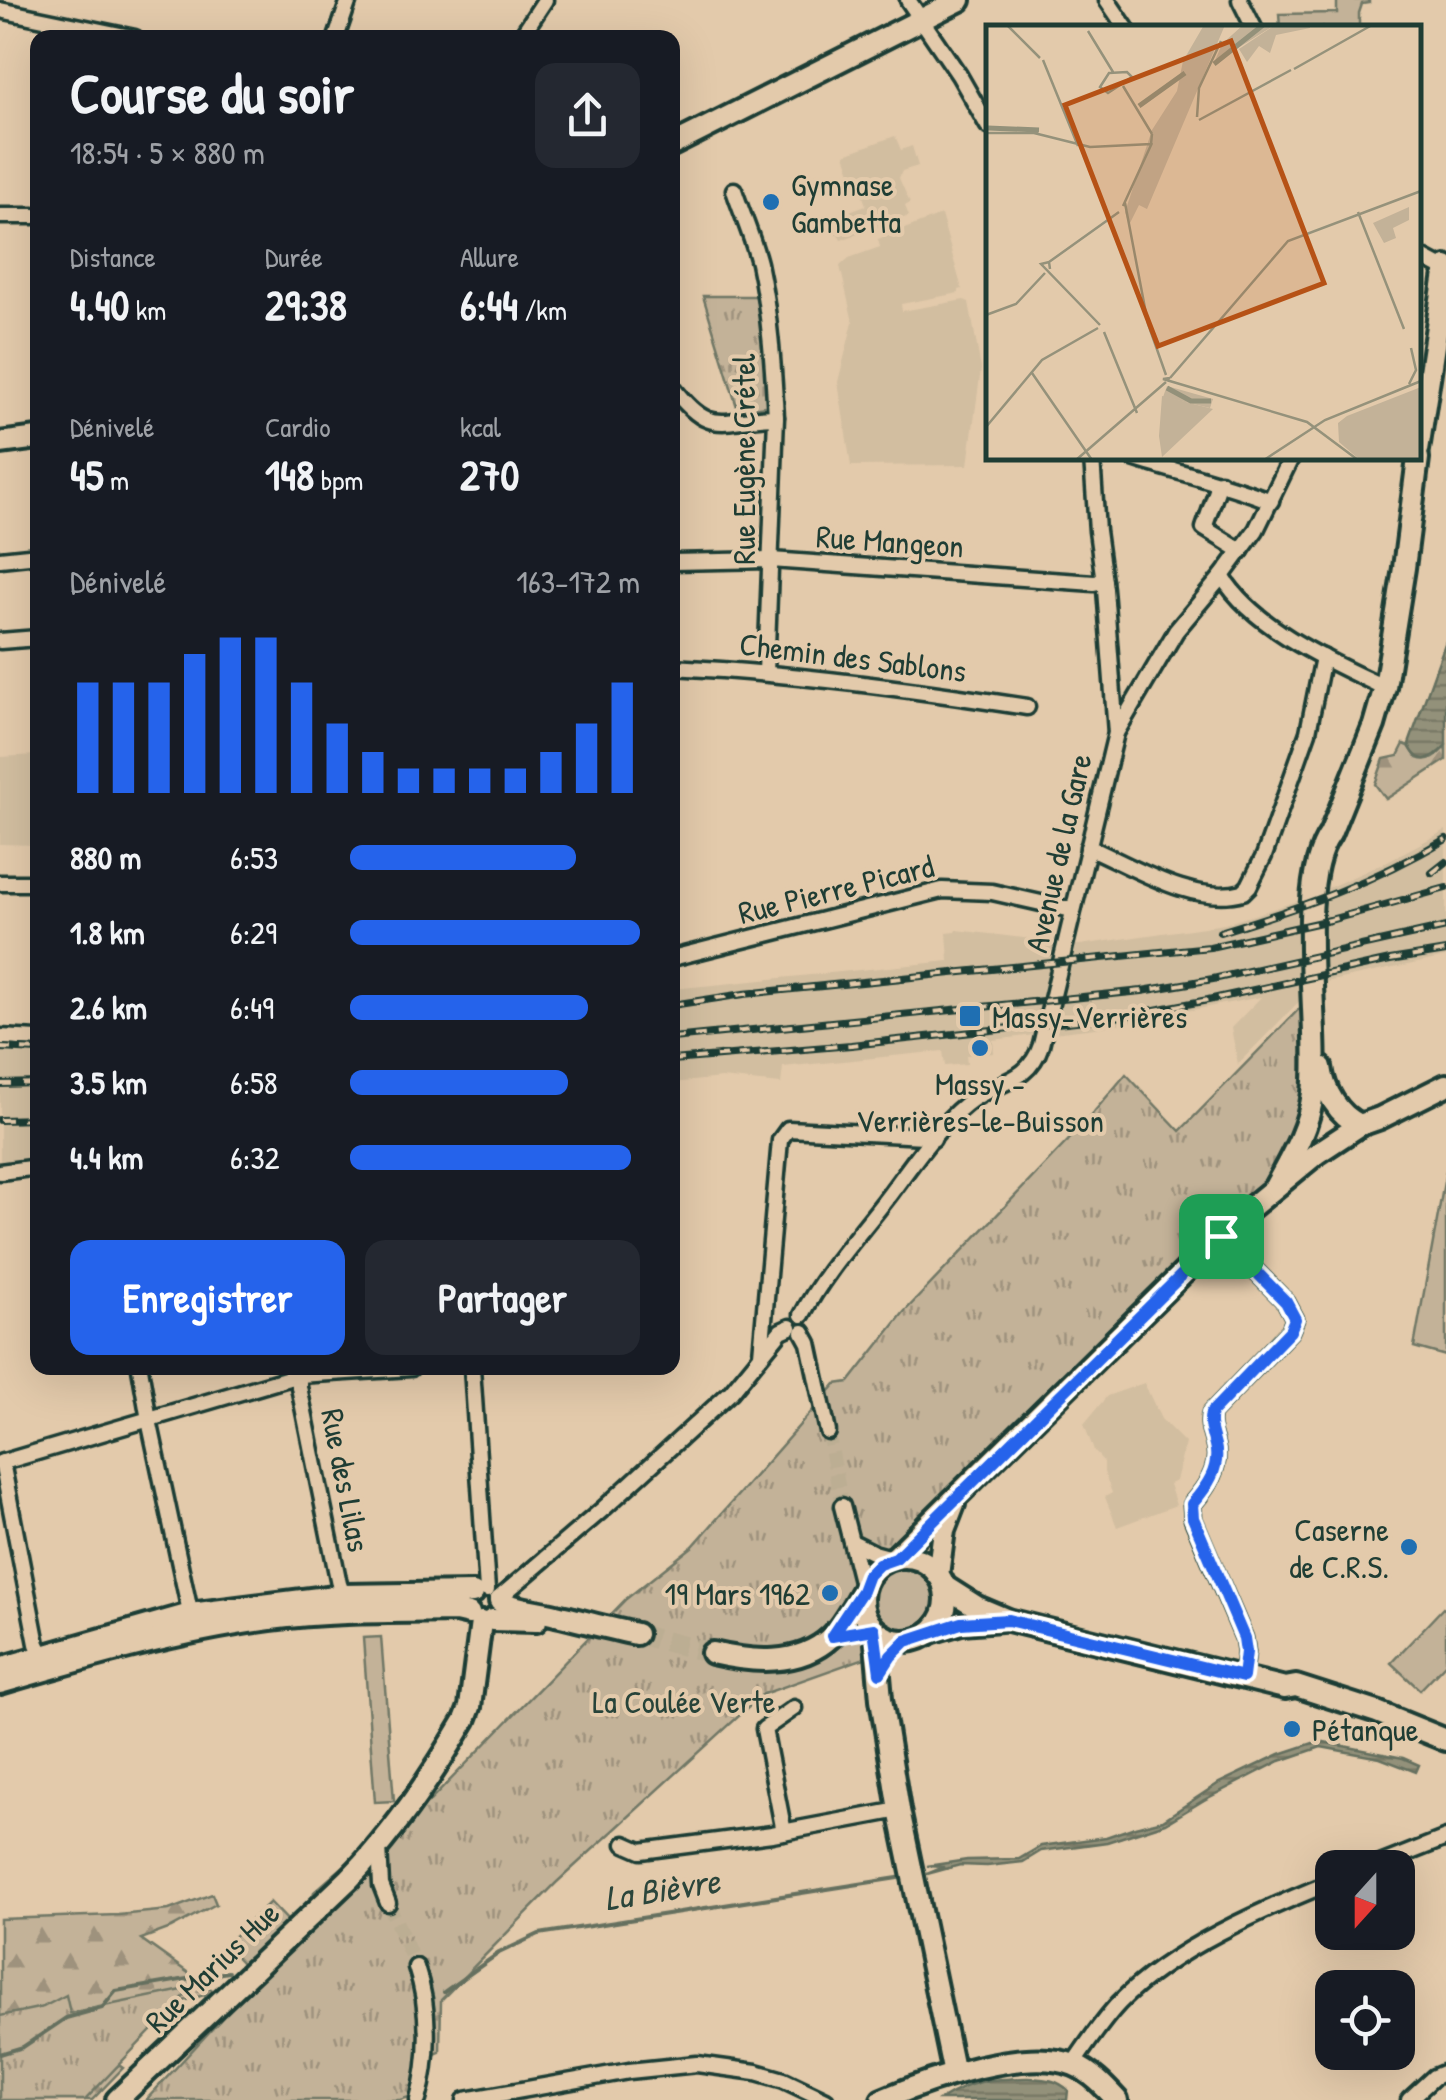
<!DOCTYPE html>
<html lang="fr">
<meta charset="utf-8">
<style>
body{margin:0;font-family:"Patrick Hand",sans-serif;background:#242831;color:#f1f3f6;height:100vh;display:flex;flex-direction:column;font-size:38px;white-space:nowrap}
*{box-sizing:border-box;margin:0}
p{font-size:32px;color:#9ea1a6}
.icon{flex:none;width:55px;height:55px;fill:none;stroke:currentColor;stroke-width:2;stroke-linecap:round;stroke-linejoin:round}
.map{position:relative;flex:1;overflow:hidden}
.sheet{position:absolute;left:30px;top:30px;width:650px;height:1345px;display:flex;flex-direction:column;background:#171b24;border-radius:20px;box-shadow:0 10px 40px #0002}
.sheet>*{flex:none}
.needle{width:65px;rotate:201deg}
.fabs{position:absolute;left:1315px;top:1850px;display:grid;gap:20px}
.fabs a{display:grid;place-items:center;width:100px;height:100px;border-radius:20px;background:#171b24;box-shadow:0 10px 40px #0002;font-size:50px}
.pin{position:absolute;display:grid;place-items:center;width:85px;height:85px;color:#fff;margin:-42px;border-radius:20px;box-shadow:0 5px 15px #0006}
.round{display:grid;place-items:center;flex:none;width:105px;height:105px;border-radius:20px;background:#242831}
.summary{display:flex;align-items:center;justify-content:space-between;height:170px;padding:0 40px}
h1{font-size:55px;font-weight:700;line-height:75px}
.figures{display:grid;grid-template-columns:repeat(3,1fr);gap:15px;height:170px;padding:10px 40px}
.figures div{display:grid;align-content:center}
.figures b{font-size:42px;font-weight:700}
.figures small{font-size:28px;font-weight:400}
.figures p{font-size:28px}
.chart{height:280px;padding:20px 40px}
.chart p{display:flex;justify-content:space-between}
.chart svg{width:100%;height:180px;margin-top:10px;stroke:#2563eb;stroke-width:6}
.cta{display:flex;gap:20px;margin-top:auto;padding:20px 40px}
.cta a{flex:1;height:115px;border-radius:20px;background:#2563eb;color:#fff;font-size:40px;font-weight:700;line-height:115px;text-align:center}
.cta a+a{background:#242831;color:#f1f3f6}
ul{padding:0 40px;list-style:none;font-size:32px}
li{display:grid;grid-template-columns:160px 120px 1fr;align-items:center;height:75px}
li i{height:25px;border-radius:12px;background:#2563eb}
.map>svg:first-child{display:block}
.built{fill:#d2bea0}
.grass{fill:#c3b298;stroke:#717866;stroke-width:2.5}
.forest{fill:url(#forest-firs);stroke:#717866;stroke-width:2.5}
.park{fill:url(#park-tufts);stroke:#717866;stroke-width:2.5}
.water{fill:url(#water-rules);stroke:#656f5e;stroke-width:2.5}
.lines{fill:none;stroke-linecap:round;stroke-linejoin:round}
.stream{stroke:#656f5e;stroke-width:4}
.street-tunnel{stroke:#bcae93;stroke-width:14;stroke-dasharray:14 7;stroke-linecap:butt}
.secondary-tunnel{stroke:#bcae93;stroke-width:20;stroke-dasharray:20 10;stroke-linecap:butt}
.street-casing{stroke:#1f3d34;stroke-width:21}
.secondary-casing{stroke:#1f3d34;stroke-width:28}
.street{stroke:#e3caab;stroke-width:14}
.secondary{stroke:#e3caab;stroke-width:20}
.rail-casing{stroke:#1f3d34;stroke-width:8}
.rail{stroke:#e3caab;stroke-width:4;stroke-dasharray:11;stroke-linecap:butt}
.route-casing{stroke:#fff;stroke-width:20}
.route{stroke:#2563eb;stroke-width:12}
.poi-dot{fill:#1f6fb2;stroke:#e3caab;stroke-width:4}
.labels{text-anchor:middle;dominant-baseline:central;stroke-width:8;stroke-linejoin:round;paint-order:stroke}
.poi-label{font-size:32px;fill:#1f3d34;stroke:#e3caab;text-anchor:start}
.street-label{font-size:32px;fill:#1f3d34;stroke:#e3caab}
.park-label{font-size:32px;fill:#274339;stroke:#e3caab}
.water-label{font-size:35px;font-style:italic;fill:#2b453b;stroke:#e3caab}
.inset-river{fill:none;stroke:#93917a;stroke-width:5}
.inset-road{fill:none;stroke:#95927b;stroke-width:2.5}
.view{fill:#b65216;fill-opacity:0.15;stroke:#b65216;stroke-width:5}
.inset-edge{fill:none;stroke:#1f3d34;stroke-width:5}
</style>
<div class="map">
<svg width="1446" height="2100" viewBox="0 0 1446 2100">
<defs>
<pattern id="forest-firs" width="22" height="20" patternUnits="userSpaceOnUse" patternTransform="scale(2.5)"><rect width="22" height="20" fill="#c3b298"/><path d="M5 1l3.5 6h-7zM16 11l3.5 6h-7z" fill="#9e927d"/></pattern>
<pattern id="park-tufts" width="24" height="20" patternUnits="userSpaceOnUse" patternTransform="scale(2.5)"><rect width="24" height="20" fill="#c3b298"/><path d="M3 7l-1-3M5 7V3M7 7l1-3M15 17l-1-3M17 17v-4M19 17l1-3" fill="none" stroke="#9e927d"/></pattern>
<pattern id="water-rules" width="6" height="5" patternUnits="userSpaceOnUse" patternTransform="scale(2.5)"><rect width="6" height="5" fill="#93917a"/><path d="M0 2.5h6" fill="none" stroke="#777865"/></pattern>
</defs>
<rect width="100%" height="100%" fill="#e3caab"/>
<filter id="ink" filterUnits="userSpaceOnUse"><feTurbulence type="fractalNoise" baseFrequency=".01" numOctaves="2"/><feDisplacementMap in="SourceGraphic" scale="20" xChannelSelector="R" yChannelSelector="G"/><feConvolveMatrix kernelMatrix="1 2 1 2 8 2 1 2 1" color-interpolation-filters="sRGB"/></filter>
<g filter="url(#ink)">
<g class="built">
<path d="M 895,136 L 901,150 L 912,146 L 918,166 L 902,171 L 899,178 L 910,203 L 905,206 L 909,216 L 841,240 L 838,234 L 836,234 L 830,218 L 866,205 L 854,171 L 851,172 L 845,154 Z"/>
<path d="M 941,215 L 962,289 L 959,290 L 959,293 L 901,304 L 902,311 L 964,300 L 969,302 L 981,369 L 968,465 L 851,466 L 838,382 L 853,322 L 840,266 L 849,258 L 880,247 L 878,239 Z"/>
<path d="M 37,755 L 37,845 L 0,844 L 0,757 Z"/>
<path d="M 1446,830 L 1446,957 L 1316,984 L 1238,1064 L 1231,1028 L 1261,997 L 1096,1028 L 993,1040 L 994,1053 L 966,1055 L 967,1064 L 945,1066 L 943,1051 L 783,1067 L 781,1084 L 721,1078 L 673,1083 L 673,989 L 949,961 L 947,933 L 956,932 L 957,930 L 1080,945 L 1225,924 L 1301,900 L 1382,864 Z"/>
<path d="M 0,1040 L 37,1042 L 37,1158 L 0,1163 Z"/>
<path d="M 1144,1383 L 1161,1419 L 1185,1443 L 1176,1481 L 1169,1484 L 1176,1505 L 1117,1527 L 1105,1497 L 1112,1493 L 1104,1472 L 1104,1462 L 1094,1451 L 1084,1424 L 1107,1396 Z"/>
</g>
<g class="grass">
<path d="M 1337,0 L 1369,0 L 1369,3 L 1362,4 L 1359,13 L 1359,27 L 1280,27 L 1279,14 L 1337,13 Z"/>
<path d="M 1446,1171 L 1446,1356 L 1414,1347 Z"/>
<circle cx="904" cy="1599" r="32"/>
<path d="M 1443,1608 L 1446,1610 L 1446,1663 L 1420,1690 L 1391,1663 Z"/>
<path d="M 381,1637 L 394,1801 L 375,1802 L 363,1638 Z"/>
<path d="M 270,1902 L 289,1922 L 244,1965 L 225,1945 Z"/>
</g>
<g class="forest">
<path d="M 1404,744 L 1409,746 L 1417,758 C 1430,763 1438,755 1446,746 L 1446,760 L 1386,799 L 1375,784 L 1384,759 L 1398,756 Z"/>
<path d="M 212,1894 L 216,1904 L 171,1928 L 141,1939 L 215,1992 L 71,2033 L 123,2068 L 92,2100 L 0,2100 L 0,1919 L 118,1915 L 169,1910 Z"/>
</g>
<g class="park">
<path d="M 703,296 L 760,296 L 772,405 L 738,410 Z"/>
<path d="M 1308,1006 L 1310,1055 L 1301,1117 L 1281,1166 L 1196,1254 L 856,1588 L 865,1658 L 763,1694 L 556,1883 L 441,2000 L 440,2052 L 423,2059 L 421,2093 L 400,2100 L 146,2100 L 303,1931 L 314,1892 L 386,1829 L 408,1798 L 428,1803 L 626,1599 L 693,1546 L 836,1384 L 849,1382 L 904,1312 L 1082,1126 L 1126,1074 L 1180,1131 L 1301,1007 Z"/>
<path d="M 192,1988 L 85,2100 L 0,2100 L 0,2016 L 43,2007 L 66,1995 L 70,2013 Z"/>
</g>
<g class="water">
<path d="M 1446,641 L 1446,745 C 1433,759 1418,768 1409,744 Z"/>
<path d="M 1319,1741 L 1403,1758 L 1419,1765 L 1416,1772 L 1380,1758 L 1321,1747 L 1280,1761 L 1204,1800 L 1166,1823 L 1107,1842 L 1041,1851 L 1023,1862 L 987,1866 L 960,1865 L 927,1874 L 944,1867 L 927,1866 L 967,1860 L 1019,1859 L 1041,1846 L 1106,1837 L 1135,1827 L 1163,1820 L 1219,1783 L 1280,1754 Z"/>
<path d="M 1029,2078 C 1044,2079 1056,2079 1068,2090 L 1067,2100 L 940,2100 C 973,2079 991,2079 1029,2078 Z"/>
</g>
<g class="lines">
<g class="stream">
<path d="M 444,1992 L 499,1953 L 539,1934 L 904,1877"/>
<path d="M 0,2054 L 23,2047 L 66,2018 L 102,2008 L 116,1991 L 228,1972"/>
</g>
<g class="street-tunnel">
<path d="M 828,1432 L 842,1506"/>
<path d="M 388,1903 L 416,1967"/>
</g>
<path class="secondary-tunnel" d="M 636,1634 L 712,1653"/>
<defs>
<g id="street">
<path d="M 908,0 L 959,75 L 988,126"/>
<path d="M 1107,0 L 1126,28"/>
<path d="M 1240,0 L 1254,28"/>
<path d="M 0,10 L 135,38"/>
<path d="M 336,38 L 349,0"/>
<path d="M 520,38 L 545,0"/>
<path d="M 734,190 C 742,214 753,239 759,263 C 770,314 773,366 776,417 L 766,672"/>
<path d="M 0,216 L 34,216"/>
<path d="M 1418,255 L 1446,270"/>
<path d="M 672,387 C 712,439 721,418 776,417"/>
<path d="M 1092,458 L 1097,531 L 1105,589 L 1116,733"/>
<path d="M 1133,458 C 1179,473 1226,483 1271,501"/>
<path d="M 1220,482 L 1204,528 L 1241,551"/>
<path d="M 0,559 L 38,555"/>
<path d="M 672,562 L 771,560 L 1094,583 L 1104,581"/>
<path d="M 1222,576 C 1252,626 1326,660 1377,684"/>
<path d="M 0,641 L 38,638"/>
<path d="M 672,667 C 792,673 909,689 1027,707"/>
<path d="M 1088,847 C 1132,866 1194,906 1243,892 L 1249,886 L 1264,856 L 1308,732 L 1323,657"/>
<path d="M 0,883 L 38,883"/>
<path d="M 672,958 L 942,890 L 992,892 L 1072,910"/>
<path d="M 0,1037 L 38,1039"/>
<path d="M 0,1172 L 38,1167"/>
<path d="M 1221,1236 L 1286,1302 L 1295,1319 L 1290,1331 L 1211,1413 C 1208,1425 1212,1433 1215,1445 C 1221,1468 1206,1488 1192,1504 L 1193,1519 L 1244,1638 L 1246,1652 L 1243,1677"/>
<path d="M 802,1315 C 824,1273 858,1236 887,1198 C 911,1166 935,1129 966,1104 C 994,1081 1028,1085 1041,1045 L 1116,733 L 1176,631 L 1222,576 L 1256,530 L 1291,458"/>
<path d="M 803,1332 L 809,1343 L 828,1432"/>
<path d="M 761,1354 L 780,1140 L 788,1129 L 925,1136 L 933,1139"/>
<path d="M 140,1368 L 149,1420 L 192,1621"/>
<path d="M 472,1368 L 487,1590"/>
<path d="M 299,1375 L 299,1387 L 339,1584 L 343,1595"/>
<path d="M 2,1462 L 37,1644 L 43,1656"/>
<path d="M 0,1463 L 299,1375 L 411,1368"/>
<path d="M 842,1506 L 863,1589"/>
<path d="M 852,1542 L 874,1553 L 892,1558"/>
<path d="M 499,1598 L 603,1509 L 731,1392 L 781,1331 L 790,1327"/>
<path d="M 784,1832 L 764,1729 L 794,1708"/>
<path d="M 625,1844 L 641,1851 L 772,1834 L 899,1810"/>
<path d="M 379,1847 L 381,1885 L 388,1903"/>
<path d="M 1370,1868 L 1446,1838"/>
<path d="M 416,1967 C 430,2008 430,2058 418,2100"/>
<path d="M 1073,2064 C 1087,2044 1102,2021 1119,2003 C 1171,1949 1264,1909 1332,1882"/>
<path d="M 465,2100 L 629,2071 L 697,2064 L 756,2072 L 784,2080 L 826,2100"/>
<path d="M 1409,2100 L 1434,2077 L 1446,2072"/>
</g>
<g id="secondary">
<path d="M 672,145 L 960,0"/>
<path d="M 0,443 L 38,438"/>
<path d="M 1418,450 L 1446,267"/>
<path d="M 1321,1067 C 1324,1091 1338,1115 1360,1125"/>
<path d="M 1276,1185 C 1292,1156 1309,1127 1313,1093 C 1321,1027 1294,884 1330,834 L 1374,725 L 1385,687 L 1404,568 L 1418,458"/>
<path d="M 895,1557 L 1242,1215 L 1316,1154 L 1360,1125 L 1380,1118 L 1446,1085"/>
<circle cx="904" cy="1599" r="42"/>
<path d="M 938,1575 L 944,1530 L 954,1504"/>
<path d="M 944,1586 L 977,1607 L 1008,1620 L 1285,1688 L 1296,1686 L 1377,1712 L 1446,1740"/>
<path d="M 500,1601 C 518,1610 537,1610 556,1615 C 582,1621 608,1628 636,1634"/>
<path d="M 492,1620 L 536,1621"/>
<path d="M 875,1630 L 881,1699 L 899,1810 L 954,2074"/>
<path d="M 930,1632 L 961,1623 L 1001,1620"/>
<path d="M 712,1653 C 751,1662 799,1667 831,1637 C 844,1625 853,1606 862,1591"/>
<path d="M 0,1668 L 190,1614 L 343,1595 L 473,1593"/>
<path d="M 0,1683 C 89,1657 179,1631 270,1619 C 332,1611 394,1612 456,1611 L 469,1614"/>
<path d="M 117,2100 L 349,1879 C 395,1832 432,1776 465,1720 L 470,1707 L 481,1622"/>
<path d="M 882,2100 C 928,2080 1025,2046 1074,2065 C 1091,2072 1105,2087 1117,2100"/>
</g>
</defs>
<use href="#street" class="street-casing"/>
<use href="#secondary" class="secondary-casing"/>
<use href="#street" class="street"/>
<use href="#secondary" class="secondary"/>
<defs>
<g id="rail">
<path d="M 1432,873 L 1446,862"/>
<path d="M 1220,932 C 1302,907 1372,883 1446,839"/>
<path d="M 672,1005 L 744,994 L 1210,947 L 1330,920 L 1446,888"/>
<path d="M 672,1038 L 1142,991 L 1213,979 L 1446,927"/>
<path d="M 0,1048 L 38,1050"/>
<path d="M 672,1060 L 851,1045 L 1123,1016 L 1208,1000 L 1390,960 L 1446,951"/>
<path d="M 0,1084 L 38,1083"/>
<path d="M 0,1120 L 38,1119"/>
</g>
</defs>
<use href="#rail" class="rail-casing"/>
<use href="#rail" class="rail"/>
</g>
</g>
<g class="lines" filter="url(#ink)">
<defs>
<path id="route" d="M 1221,1236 L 1286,1302 L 1295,1319 L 1290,1331 L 1211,1413 C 1208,1425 1212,1433 1215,1445 C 1221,1468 1206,1488 1192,1504 L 1193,1518 L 1244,1638 L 1246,1652 L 1243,1677 L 1008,1620 L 961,1623 L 906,1641 L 891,1656 L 880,1673 L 874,1629 L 832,1636 L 862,1591 L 868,1575 L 879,1564 L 896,1558 Z"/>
</defs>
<use href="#route" class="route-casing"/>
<use href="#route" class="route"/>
</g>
<g class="poi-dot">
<circle cx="771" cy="202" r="10"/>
<rect x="958" y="1004" width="24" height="24" rx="5"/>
<circle cx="980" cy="1048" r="10"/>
<circle cx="1409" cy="1547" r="10"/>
<circle cx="830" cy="1593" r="10"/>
<circle cx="1292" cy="1729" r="10"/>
</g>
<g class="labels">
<g class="poi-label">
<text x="791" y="184">Gymnase<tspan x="791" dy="37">Gambetta</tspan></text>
<text x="992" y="1016">Massy-Verrières</text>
<text x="980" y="1083" text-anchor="middle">Massy -<tspan x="980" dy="37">Verrières-le-Buisson</tspan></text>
<text x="1389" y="1529" text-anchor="end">Caserne<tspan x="1389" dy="37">de C.R.S.</tspan></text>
<text x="810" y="1593" text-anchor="end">19 Mars 1962</text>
<text x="1312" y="1729">Pétanque</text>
</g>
<g class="street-label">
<text transform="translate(743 459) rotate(-90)">Rue Eugène Crétel</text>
<text transform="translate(890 541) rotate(4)">Rue Mangeon</text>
<text transform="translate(853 657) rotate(7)">Chemin des Sablons</text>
<text transform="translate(1058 853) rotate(-77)">Avenue de la Gare</text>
<text transform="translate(836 889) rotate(-14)">Rue Pierre Picard</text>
<text transform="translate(346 1480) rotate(79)">Rue des Lilas</text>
<text transform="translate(212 1967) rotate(-44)">Rue Marius Hue</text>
</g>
<g class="park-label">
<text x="684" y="1701">La Coulée Verte</text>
</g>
<g class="water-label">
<text transform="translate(662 1889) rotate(-9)">La Bièvre</text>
</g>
</g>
<g transform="translate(986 25)">
<rect width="435" height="435" fill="#e3caab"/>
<path d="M 289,0 L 324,0 L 324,3 L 290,10 L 284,28 L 273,21 L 261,37 L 253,24 Z" fill="#c3b298"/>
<path d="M 181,361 L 227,374 L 224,383 L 177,372 Z" fill="#c3b298"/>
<path d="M 218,0 L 239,0 L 161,184 L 153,180 L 143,200 L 139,187 L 166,105 L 191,66 L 197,36 ZM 257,0 L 289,0 L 228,38 L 236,19 ZM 435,362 L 435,435 L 374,435 L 353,417 L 352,398 L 361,391 ZM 176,371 L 227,384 L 176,432 L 173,411 Z" fill="#c3b298"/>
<path d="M 423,182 L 423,195 L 407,203 L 410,213 L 398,218 L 387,198 Z" fill="#c3b298"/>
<path class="inset-river" d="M 228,39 L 277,0M 153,81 L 199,48M 2,103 L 53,105M 181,363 L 205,376 L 225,376"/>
<path class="inset-road" d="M 21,0 L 54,33M 102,6 L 127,47M 57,35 L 92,121M 308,44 L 386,0M 123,48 L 141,47 L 146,52 L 122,68 L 114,62 ZM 137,61 L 166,109M 211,92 L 213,63 L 235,16M 213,95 L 305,45M 0,108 L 52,108M 48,108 L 104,122 L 165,119 L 166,109M 139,178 L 162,299 L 180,350M 137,181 L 166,118M 372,187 L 418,304M 63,237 L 133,187M 64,244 L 63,237 L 55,239 L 114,300M 0,290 L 30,279 L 59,248M 118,307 L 151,388M 46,348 L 106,435M 184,353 L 302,216 L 435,166M 184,353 L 177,354 L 321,397 L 372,435M 423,359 L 430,345 L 425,323M 0,402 L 56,335 L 112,303M 90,435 L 180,357M 278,435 L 339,395 L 435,356"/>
<path class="view" d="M 245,16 L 338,258 L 172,321 L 79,80 Z"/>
<rect width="435" height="435" class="inset-edge"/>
</g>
</svg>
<div class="fabs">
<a><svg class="needle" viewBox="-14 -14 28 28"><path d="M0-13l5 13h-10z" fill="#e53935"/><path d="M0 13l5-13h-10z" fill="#9ea1a6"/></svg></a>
<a><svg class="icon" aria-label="locate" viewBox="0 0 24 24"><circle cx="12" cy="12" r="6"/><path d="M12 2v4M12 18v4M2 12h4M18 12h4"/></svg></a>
</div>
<div class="pin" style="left:1221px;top:1236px;background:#1e9e55"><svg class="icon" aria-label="arrive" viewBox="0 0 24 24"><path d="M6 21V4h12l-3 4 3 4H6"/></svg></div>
<section class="sheet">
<div class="summary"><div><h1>Course du soir</h1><p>18:54 · 5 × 880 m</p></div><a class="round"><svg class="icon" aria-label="share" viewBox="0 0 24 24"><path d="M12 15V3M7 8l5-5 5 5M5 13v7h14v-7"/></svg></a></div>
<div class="figures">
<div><p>Distance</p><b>4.40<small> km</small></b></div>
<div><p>Durée</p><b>29:38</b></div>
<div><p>Allure</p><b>6:44<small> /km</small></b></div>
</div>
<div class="figures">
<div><p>Dénivelé</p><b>45<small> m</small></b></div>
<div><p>Cardio</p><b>148<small> bpm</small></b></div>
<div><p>kcal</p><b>270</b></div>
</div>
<div class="chart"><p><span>Dénivelé</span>163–172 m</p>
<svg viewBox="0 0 160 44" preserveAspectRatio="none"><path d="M5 44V17M15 44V17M25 44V17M35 44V10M45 44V6M55 44V6M65 44V17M75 44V27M85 44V34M95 44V38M105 44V38M115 44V38M125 44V38M135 44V34M145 44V27M155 44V17"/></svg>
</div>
<ul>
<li><b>880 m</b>6:53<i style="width:78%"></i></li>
<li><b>1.8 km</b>6:29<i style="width:100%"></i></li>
<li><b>2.6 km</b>6:49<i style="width:82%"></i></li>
<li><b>3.5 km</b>6:58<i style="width:75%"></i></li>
<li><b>4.4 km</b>6:32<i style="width:97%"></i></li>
</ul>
<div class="cta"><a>Enregistrer</a><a>Partager</a></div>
</section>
</div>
